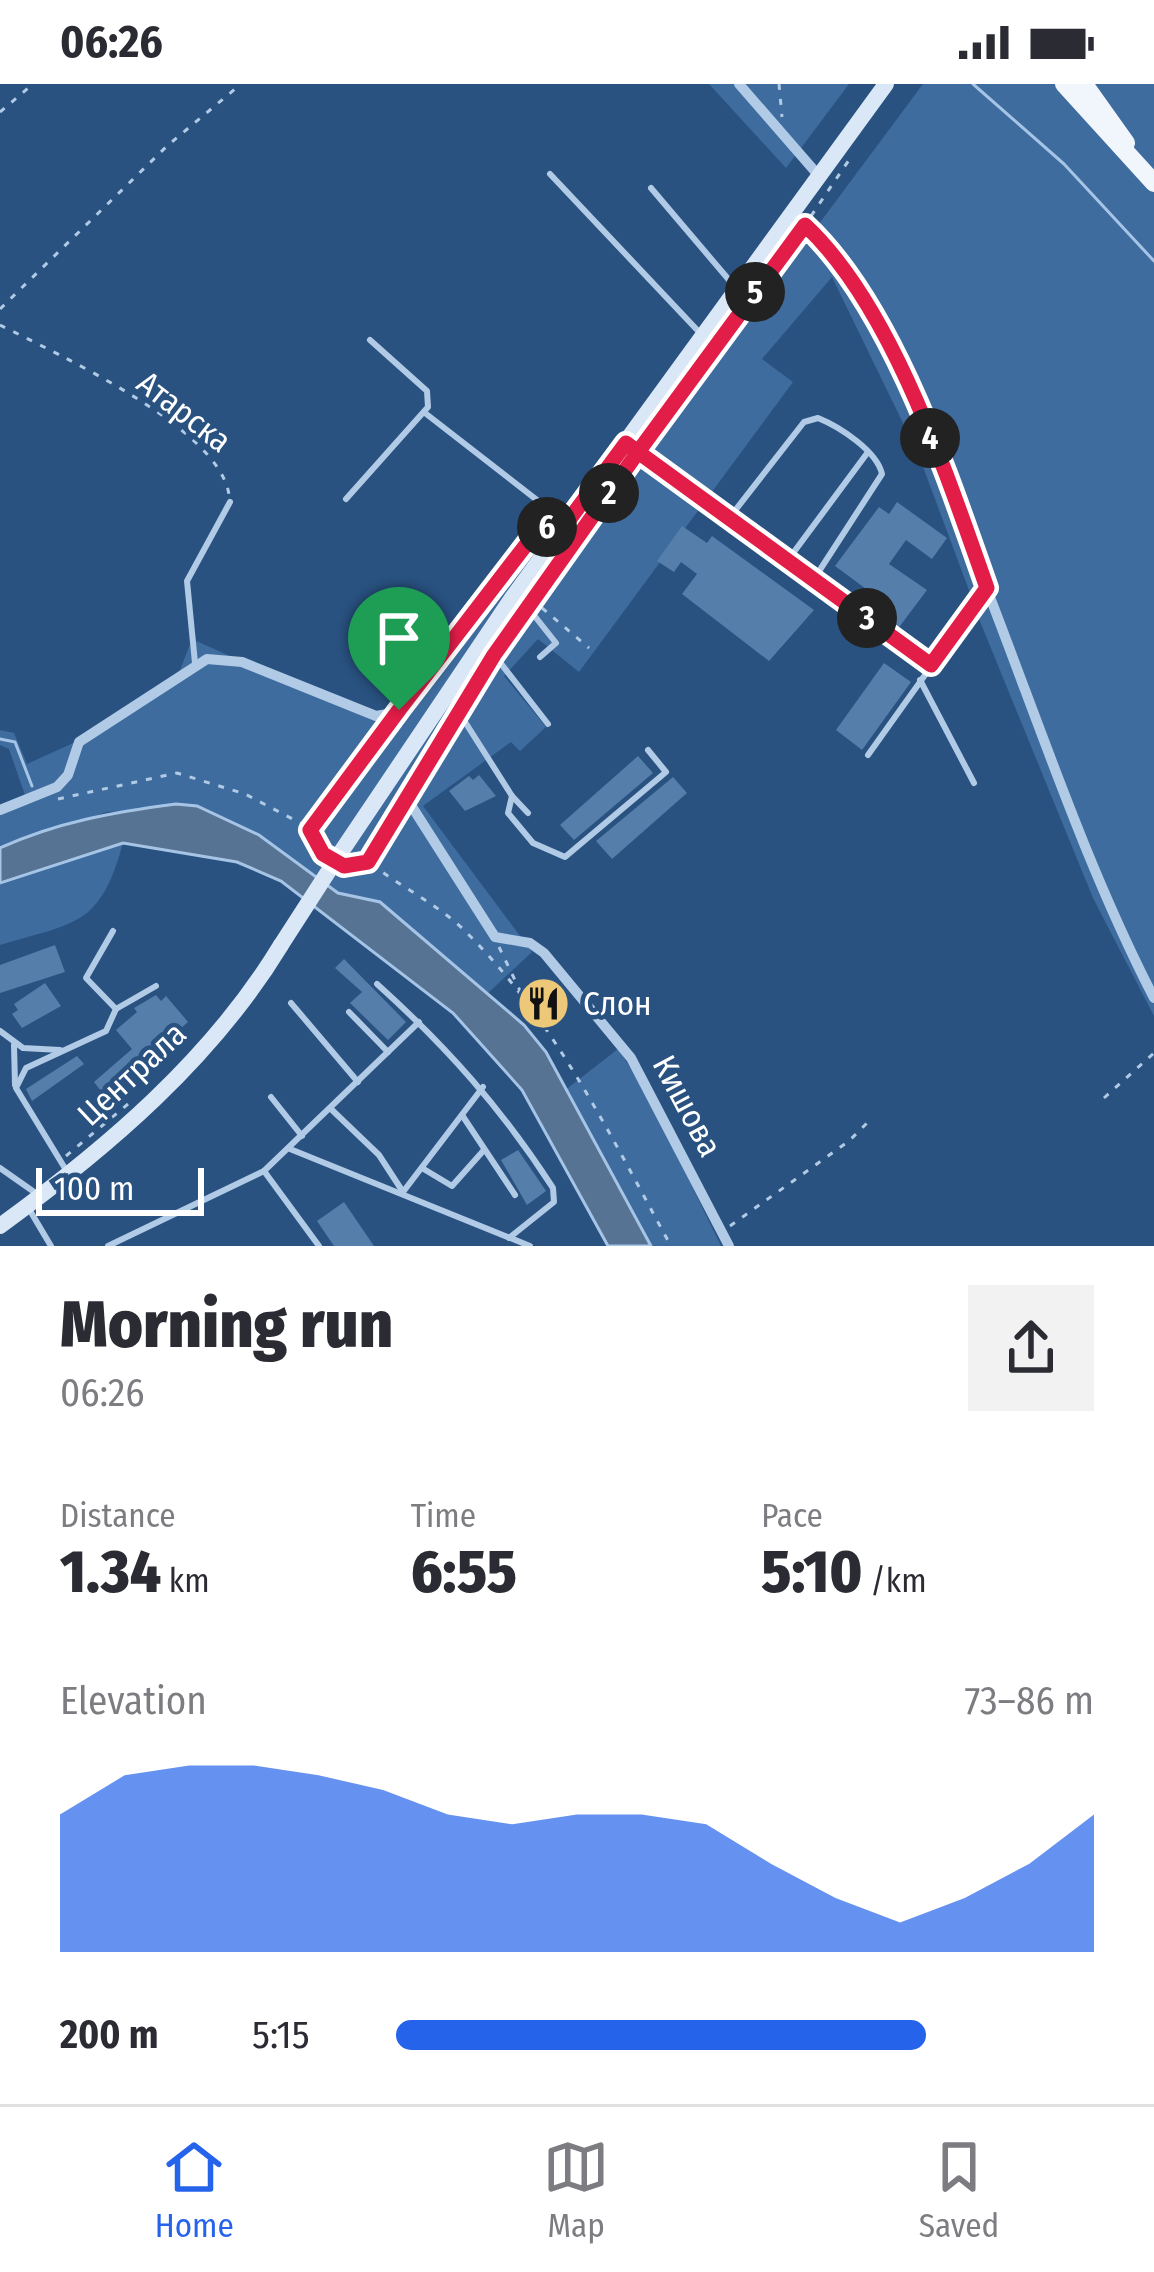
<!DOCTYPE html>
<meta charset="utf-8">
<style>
body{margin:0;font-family:"Fira Sans Condensed",sans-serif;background:#f2f2f3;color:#2b2b33;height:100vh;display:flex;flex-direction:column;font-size:45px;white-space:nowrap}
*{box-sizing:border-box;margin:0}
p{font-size:39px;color:#7c7c81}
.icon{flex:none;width:66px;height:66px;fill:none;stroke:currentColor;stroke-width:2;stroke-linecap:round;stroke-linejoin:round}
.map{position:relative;height:1162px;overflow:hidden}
.panel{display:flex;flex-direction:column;background:#fff;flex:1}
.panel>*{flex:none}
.scale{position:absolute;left:36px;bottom:30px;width:168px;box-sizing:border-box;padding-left:12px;border:6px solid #fff;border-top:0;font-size:33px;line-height:42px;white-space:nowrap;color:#fff;-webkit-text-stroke:9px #295281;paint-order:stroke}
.pin{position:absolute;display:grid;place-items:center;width:102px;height:102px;color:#fff;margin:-123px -51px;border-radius:50% 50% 50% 0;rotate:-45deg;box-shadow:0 0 12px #0007}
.pin .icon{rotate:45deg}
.km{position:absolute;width:60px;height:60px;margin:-30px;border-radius:50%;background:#222;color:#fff;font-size:33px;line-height:60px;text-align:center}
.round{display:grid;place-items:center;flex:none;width:126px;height:126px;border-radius:0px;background:#f2f2f3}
.overview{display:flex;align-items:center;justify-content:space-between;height:204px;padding:0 60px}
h1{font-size:66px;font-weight:800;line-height:90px}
.stats{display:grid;grid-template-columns:repeat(3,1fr);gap:18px;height:204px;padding:12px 60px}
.stats div{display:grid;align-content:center}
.stats b{font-size:60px;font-weight:800}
.stats small{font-size:33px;font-weight:400}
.stats p{font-size:33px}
.chart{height:336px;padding:24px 60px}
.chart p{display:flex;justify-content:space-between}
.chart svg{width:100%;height:216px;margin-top:12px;fill:#2563eb;opacity:.7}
ul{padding:0 60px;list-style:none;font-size:39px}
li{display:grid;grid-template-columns:192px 144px 1fr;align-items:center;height:90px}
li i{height:30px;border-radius:15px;background:#2563eb}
.status{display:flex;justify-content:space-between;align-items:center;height:84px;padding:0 60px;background:#fff;direction:ltr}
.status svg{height:33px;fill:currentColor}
.menu{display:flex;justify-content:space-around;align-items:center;height:168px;border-top:3px solid #e1e1e2;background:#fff;font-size:33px;color:#7c7c81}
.menu a{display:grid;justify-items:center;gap:6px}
.menu .active{color:#2563eb}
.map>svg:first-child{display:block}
.green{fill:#3e6c9e}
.water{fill:#567394;stroke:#a6c5e6;stroke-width:3}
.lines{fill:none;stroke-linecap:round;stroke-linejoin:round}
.stream{stroke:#a6c5e6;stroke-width:3}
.building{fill:#567eab}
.path{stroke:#b1cae6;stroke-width:3;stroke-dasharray:6 9;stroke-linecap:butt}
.service{stroke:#b1cae6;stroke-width:6}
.minor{stroke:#b1cae6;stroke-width:10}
.secondary{stroke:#dae7f6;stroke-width:16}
.primary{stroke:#f1f6fd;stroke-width:18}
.secondary-bridge{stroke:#dae7f6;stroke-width:16}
.route-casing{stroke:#fff;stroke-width:24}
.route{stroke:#e11d48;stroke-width:15}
.labels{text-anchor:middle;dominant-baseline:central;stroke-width:9;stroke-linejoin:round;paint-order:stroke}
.street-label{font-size:33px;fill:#fff;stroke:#295281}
.poi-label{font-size:33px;fill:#fff;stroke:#295281;text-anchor:start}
</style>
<div class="status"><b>06:26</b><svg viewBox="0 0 49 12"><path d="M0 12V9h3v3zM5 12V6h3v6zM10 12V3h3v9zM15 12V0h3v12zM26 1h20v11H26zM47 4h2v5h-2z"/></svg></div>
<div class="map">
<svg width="1154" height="1162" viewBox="0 0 1154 1162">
<rect width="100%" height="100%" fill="#295281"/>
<g class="green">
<path d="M 709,0 L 849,0 L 786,84 Z"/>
<path d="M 923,0 L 1154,0 L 1154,932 L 1093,814 L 977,530 L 972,534 L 960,523 L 970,509 L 919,372 L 832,193 L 762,275 L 793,298 L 579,588 L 538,555 L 504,592 L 546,643 L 520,667 L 511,658 L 423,722 L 532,868 L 485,912 L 380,818 L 338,809 L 259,751 L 197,722 L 107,728 L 0,764 L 0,728 L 27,717 L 9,665 L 0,661 L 0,646 L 14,649 L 27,680 L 104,645 L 177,594 L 192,555 L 384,641 L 540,426 L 586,453 Z"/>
<path d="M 123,759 C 100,843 76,838 0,861 L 0,799 Z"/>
<path d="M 618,965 L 644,1004 L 721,1162 L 651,1162 L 564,1007 Z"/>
</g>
<path class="water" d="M 176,720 L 197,722 L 259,751 L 338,809 L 380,818 L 524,941 L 546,968 L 651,1162 L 608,1162 L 522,1006 L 453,929 L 281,797 L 237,778 L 123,759 L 0,799 L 0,764 C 57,738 114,728 176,720 Z"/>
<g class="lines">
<g class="stream">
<path d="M 973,0 L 1064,80 L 1154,177"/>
<path d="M 0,655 L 15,658 L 32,702"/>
</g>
</g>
<g class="building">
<path d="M 897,418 L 947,454 L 932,475 L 906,456 L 889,480 L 927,506 L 897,546 L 868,526 L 877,513 L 835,482 L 879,423 L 889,430 Z"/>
<path d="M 682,442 L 707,459 L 712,452 L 814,526 L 769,577 L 682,510 L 697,490 L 681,478 L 674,488 L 657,477 Z"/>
<path d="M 884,579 L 911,598 L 862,666 L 836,646 Z"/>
<path d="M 638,672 L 653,689 L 574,756 L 560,741 Z"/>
<path d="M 479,691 L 496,712 L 465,727 L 449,707 L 469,692 L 473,696 Z"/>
<path d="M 673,693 L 687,709 L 612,775 L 596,757 Z"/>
<path d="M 55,861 L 65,888 L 0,909 L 0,881 Z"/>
<path d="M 344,875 L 406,938 L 388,956 L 350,919 L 362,908 L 335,884 Z"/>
<path d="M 45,899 L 61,922 L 22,944 L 12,930 L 18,926 L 14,920 Z"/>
<path d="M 156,911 L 161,917 L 166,912 L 188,938 L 104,1011 L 94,998 L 132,965 L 116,946 L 137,928 L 134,924 Z"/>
<path d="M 77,972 L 84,980 L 32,1017 L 26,1005 Z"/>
<path d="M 518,1066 L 546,1107 L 527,1121 L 501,1076 Z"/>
<path d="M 344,1118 L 374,1162 L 334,1162 L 317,1137 Z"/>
</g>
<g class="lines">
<g class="path">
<path d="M 779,0 L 782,33"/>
<path d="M 0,28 L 33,0"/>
<path d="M 811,132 L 849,76"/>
<path d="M 0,225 L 167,62 L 241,0"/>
<path d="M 0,241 C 57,270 220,344 229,411"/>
<path d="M 644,360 L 798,150"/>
<path d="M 574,458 L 635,372"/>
<path d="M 542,524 L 589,564"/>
<path d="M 58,715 L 177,689 L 245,710 L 304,741"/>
<path d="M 313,753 L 323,770"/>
<path d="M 360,770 C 391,799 433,816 464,846 C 554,934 611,1053 671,1162"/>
<path d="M 347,783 L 368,778 L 400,722"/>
<path d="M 499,863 L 526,919"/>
<path d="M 1104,1014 L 1154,969"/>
<path d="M 66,1072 L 128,1020"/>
<path d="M 730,1142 L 849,1057 L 871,1035"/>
</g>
<g class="service">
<path d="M 550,90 L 700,249"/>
<path d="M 651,104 L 735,203"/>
<path d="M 425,329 L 564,437"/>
<path d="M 629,361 L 931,581"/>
<path d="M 346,415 L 428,323 L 427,307 L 370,256"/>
<path d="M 730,433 L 804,338 L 818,334 C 840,343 877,367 882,390 L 814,495"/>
<path d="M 788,476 L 868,368"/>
<path d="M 529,525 L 556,559 L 540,573"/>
<path d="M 495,572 L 548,640"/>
<path d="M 195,579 L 187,497 L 230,418"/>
<path d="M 920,596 L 974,699"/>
<path d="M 460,630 L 512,712 L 528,729"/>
<path d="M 868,671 L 987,504"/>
<path d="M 512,712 L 508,729 L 533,759 L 565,773 L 666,688 L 648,666"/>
<path d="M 310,746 L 397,629"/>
<path d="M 113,847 L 86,894 L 116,925"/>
<path d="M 377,900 C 447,963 502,1025 553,1104 L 554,1118 L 509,1154"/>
<path d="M 291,919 L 358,998"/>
<path d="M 349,928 L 388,968"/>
<path d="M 0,947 L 23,964 L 60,966"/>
<path d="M 14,961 L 15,1001"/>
<path d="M 271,1013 L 302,1052"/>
<path d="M 331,1025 L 379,1071 L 403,1108 L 483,1003"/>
<path d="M 462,1031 L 515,1111"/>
<path d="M 290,1065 L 530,1162"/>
<path d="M 0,1084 L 37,1110"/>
<path d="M 422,1084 L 452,1102 L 484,1066"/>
<path d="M 66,1086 L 16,1004 L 26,984 L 106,947 L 116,925 L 156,902"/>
<path d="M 264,1087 L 319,1162"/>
<path d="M 29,1125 L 51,1162"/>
<path d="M 108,1162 L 264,1087 L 419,938"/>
</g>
<g class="minor">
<path d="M 739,0 L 819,92"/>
<path d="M 793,131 C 892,210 943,390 988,508 C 1041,645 1087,784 1154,914"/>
<path d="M 0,726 L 57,703 L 68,691 L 79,658 L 207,575 L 242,578 L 376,632 L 393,629 L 532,453 L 545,443 L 563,444 L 567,467 L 413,696 L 409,718 L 495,853 L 530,859 L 544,869 L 631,974 L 729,1162"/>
</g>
<g class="secondary">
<path d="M 339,771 L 512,514 L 886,0"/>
<path d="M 0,1142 C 107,1064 212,975 281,861"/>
</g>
<g class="primary">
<path d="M 1064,0 L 1154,99"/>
<path d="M 1084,0 L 1126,59"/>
</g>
<path class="secondary-bridge" d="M 281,861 L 339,771"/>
</g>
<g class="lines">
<defs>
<path id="route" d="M 399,626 L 310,746 L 323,770 L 344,782 L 368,778 L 494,571 L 638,368 L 931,581 L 987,504 C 947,391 892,222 805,141 L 638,368 L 626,359 L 563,444 L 545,443 L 532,453 L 399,626"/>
</defs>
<use href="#route" class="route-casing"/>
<use href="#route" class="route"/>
</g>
<defs>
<symbol id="restaurant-disc" viewBox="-11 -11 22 22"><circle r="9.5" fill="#ecc878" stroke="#295281"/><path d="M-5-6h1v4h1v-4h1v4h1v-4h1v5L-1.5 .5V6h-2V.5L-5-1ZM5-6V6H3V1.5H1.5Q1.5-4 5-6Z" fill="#111"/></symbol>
</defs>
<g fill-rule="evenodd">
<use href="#restaurant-disc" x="514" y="890" width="59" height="59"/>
</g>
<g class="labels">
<g class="street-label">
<text transform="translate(184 328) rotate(38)">Атарска</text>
<text transform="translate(132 990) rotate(-43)">Централа</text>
<text transform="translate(687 1022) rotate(62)">Кишова</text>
</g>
<g class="poi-label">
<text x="583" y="920">Слон</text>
</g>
</g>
</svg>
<div class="scale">100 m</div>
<div class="pin" style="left:399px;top:626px;background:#1e9e55"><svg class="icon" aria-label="arrive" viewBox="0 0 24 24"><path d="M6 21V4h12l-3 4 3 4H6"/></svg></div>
<b class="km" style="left:609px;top:409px">2</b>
<b class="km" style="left:867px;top:534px">3</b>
<b class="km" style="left:930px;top:354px">4</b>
<b class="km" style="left:755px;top:208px">5</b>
<b class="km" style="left:547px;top:443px">6</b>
</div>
<section class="panel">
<div class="overview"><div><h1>Morning run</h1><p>06:26</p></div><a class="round"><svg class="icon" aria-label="share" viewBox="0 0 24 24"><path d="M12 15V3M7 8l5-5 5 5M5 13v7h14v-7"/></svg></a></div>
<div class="stats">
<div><p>Distance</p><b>1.34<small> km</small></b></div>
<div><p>Time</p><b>6:55</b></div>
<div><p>Pace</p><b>5:10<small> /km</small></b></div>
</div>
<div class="chart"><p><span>Elevation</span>73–86 m</p>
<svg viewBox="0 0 160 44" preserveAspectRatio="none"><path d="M0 44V16L10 8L20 6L30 6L40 8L50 11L60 16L70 18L80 16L90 16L100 18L110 26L120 33L130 38L140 33L150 26L160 16V44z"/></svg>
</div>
<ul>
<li><b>200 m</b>5:15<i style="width:76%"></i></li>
</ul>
</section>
<nav class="menu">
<a class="active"><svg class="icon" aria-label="home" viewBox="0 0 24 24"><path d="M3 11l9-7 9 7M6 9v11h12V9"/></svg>Home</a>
<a><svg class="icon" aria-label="map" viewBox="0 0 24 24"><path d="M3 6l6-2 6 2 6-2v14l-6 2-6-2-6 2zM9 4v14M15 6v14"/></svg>Map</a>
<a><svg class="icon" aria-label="saved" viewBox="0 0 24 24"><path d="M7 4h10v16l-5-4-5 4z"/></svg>Saved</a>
</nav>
